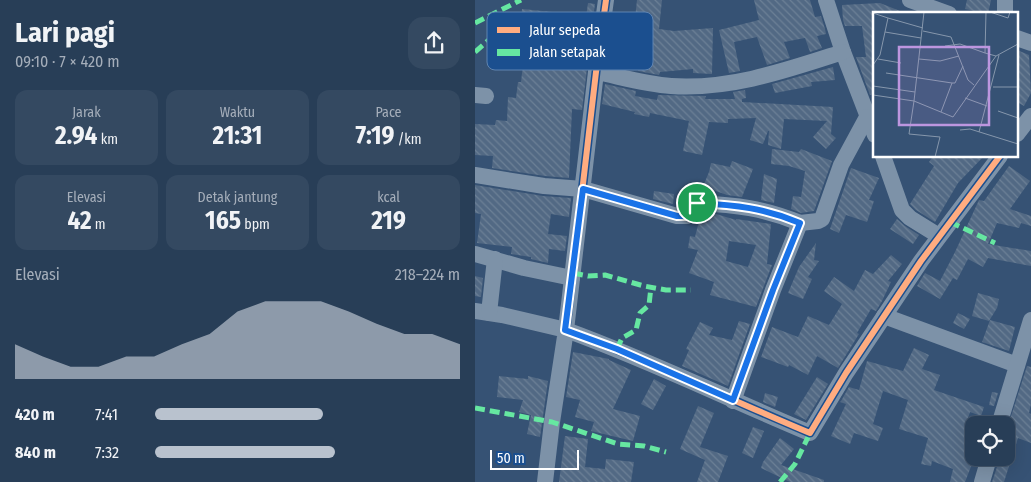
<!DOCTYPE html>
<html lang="id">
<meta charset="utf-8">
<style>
body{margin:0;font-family:"Fira Sans Condensed",sans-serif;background:#344961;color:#f1f3f6;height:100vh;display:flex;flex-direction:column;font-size:19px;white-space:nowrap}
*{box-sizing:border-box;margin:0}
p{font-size:16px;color:#a5aeba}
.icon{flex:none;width:28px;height:28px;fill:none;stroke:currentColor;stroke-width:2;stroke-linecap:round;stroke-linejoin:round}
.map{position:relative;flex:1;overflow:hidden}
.drawer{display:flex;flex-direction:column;background:#283e57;width:475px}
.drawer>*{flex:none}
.tools{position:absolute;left:490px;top:416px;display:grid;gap:10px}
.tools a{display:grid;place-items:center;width:50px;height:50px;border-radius:10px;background:#283e57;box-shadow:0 5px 20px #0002,0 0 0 1px #44576d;font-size:25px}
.scale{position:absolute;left:15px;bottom:12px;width:89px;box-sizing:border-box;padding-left:5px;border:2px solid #fff;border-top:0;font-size:14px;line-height:18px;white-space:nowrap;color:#fff;-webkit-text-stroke:4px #1b4f8f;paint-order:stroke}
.pin{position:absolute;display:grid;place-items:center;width:42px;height:42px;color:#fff;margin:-21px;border:2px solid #fff;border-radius:50%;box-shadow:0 1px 5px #0007}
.round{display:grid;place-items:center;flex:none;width:52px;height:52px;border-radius:15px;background:#344961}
.overview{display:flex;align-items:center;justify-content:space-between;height:85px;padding:0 15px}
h1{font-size:28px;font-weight:700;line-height:38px}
.stats{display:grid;grid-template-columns:repeat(3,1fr);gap:8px;height:85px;padding:5px 15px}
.stats div{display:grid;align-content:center;border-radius:12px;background:#344961;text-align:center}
.stats b{font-size:25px;font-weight:700}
.stats small{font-size:14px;font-weight:400}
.stats p{font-size:14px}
.chart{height:140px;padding:10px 15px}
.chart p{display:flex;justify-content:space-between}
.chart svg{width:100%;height:90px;margin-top:5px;fill:#b9c2ce;opacity:.7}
ul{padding:0 15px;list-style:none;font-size:16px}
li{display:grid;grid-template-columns:80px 60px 1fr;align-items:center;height:38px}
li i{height:12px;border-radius:6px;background:#b9c2ce}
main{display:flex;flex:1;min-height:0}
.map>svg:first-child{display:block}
.building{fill:url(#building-back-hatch);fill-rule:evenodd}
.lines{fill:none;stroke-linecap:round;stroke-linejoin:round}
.minor{stroke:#7d92a8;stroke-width:16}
.quiet{stroke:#66e7a1;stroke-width:5;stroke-dasharray:10 5;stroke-linecap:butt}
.cycleway-casing{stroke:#1b4f8f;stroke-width:9}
.cycleway{stroke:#ffac80;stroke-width:6}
.route-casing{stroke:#fff;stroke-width:10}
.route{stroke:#1a73e8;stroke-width:6}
.inset-road{fill:none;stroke:#8697ac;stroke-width:1}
.view{fill:#bd96df;fill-opacity:0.15;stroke:#bd96df;stroke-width:2.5}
.inset-edge{fill:none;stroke:#fff;stroke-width:2.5}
.key{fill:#1b4f8f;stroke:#5f84b1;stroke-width:1}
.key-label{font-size:14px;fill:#fff}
</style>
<main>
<section class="drawer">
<div class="overview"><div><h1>Lari pagi</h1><p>09:10 · 7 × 420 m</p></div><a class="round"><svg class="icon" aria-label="share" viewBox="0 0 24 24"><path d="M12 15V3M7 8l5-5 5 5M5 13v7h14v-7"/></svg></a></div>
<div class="stats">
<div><p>Jarak</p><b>2.94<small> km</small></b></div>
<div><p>Waktu</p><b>21:31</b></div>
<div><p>Pace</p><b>7:19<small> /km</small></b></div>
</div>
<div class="stats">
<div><p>Elevasi</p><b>42<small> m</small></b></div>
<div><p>Detak jantung</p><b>165<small> bpm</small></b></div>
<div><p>kcal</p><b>219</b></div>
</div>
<div class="chart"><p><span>Elevasi</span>218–224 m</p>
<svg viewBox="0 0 160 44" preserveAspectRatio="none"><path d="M0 44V27L10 33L20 38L30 38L40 33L50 33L60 27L70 22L80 11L90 6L100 6L110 6L120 11L130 17L140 22L150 22L160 27V44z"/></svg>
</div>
<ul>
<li><b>420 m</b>7:41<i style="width:55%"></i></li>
<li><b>840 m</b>7:32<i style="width:59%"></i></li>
</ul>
</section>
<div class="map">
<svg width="556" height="482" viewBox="0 0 556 482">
<defs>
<pattern id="building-back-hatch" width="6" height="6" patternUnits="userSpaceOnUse" patternTransform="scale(1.25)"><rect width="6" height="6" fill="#526984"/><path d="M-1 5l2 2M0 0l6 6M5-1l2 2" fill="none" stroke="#6c8096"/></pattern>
</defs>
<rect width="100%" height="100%" fill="#365274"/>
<g class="building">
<path d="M 162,0 L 187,0 L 184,29 L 199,31 L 238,28 L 237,74 L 218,73 L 218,69 L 185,72 L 184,75 L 163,71 L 166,50 L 151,48 L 152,46 L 135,44 L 137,26 L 159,28 Z"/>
<path d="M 279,0 L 335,0 L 340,17 L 346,16 L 350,29 L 351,34 L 342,36 L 347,48 L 335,52 L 330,38 L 309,42 L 315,58 L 292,65 L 282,37 L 259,42 L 265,71 L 254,73 L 244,30 L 284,20 Z"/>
<path d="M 492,0 L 516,0 L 513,14 L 490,9 Z"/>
<path d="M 113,3 L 120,4 L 117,25 L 110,24 Z"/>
<path d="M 405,3 L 430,13 L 400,14 L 400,94 L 395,95 L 381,57 L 391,57 L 387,26 L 370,26 L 368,20 L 367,5 Z"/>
<path d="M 47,9 L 88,13 L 86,29 L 46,26 Z"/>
<path d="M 542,50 L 554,55 L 556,93 L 549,106 L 542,102 Z"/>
<path d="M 102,51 L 114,52 L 107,110 L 97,109 L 94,178 L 70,176 L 17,168 L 18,156 L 0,155 L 0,124 L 20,125 L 21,120 L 32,121 L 33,97 L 41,98 L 43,82 L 46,82 L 48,65 L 62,67 L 62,62 L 100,67 Z"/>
<path d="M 358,67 L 360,80 L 336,82 L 337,86 L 300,93 L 297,84 Z"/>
<path d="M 130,84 L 161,91 L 160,96 L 182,100 L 183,95 L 231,96 L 230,99 L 260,99 L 258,92 L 270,90 L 271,98 L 267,99 L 267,102 L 358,107 L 356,134 L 361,138 L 351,149 L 338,137 L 352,121 L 309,119 L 306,149 L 293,145 L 294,131 L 293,131 L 288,144 L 275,140 L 281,118 L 253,119 L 253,123 L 234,122 L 227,155 L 208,151 L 214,121 L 175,113 L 174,117 L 159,114 L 160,112 L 127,104 Z"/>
<path d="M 297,149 L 324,152 L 326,149 L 357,161 L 339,211 L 326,213 L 316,209 L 318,196 L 326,197 L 330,171 L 314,166 L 296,164 Z"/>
<path d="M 458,156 L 509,156 L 483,183 L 460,222 L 441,210 L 435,204 L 459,166 L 454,162 Z"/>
<path d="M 257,161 L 278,169 L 267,197 L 252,195 L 238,190 L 237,193 L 227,189 L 234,172 L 236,163 L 255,167 Z"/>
<path d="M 534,166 L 555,181 L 535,209 L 556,216 L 556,226 L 546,223 L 544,228 L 522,223 L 513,244 L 556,251 L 556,266 L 513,258 L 508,267 L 493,259 L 482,280 L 478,278 L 465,299 L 442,286 L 450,273 L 465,281 L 480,252 L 504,200 L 509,201 Z"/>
<path d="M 376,168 L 404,178 L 394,200 L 399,201 L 392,222 L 371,215 L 364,233 L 355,229 Z"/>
<path d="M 289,174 L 302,179 L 299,203 L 286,200 Z"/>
<path d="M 0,185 L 68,196 L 96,198 L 94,217 L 76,214 L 73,234 L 92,236 L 90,251 L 74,249 L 73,263 L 56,259 L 56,257 L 36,254 L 37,247 L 2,243 L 6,214 L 0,213 Z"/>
<path d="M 179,191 L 199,194 L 198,204 L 178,199 Z"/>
<path d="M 226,213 L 241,214 L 261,220 L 261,219 L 296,224 L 292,264 L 297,265 L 281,307 L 235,295 L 239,282 L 214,273 L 223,250 L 213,248 L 215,236 L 220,237 ZM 254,241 L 281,245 L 273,267 L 251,261 Z"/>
<path d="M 422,219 L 430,226 L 444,235 L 438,244 L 415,229 Z"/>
<path d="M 341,243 L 339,260 L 344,261 L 333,277 L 337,279 L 328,299 L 313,293 L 324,267 Z"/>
<path d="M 416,255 L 427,264 L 413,281 L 416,282 L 407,301 L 401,311 L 396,309 L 382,333 L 384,334 L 363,368 L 342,356 L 333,375 L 314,365 L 313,367 L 286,357 L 297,327 L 323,337 L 333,316 L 354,325 L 367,304 L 349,291 L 359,277 L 379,291 L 390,270 L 398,274 Z"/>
<path d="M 0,276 L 8,278 L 6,297 L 0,296 Z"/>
<path d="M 503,293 L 524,299 L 522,308 L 514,321 L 497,316 Z"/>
<path d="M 483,313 L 495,319 L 489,329 L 478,323 Z"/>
<path d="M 515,320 L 540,327 L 534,351 L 507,342 Z"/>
<path d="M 264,321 L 275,324 L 253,386 L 207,366 L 214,350 L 211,349 L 225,322 L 238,328 L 234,335 L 257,340 Z"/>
<path d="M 439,348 L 454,355 L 447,369 L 465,375 L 459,390 L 509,407 L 506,416 L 495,412 L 489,430 L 499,433 L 499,459 L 490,482 L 475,482 L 478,469 L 457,461 L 456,466 L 446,464 L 453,438 L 424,429 L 433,400 L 408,391 L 398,424 L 408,428 L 403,441 L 379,433 L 375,444 L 356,436 L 371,404 L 365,402 L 366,401 L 374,387 L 384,390 L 392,361 L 428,371 Z"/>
<path d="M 98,352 L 134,359 L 134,360 L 156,370 L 138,409 L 165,416 L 158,441 L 116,431 L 119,422 L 100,417 L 105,400 L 91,397 Z"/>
<path d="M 552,366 L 556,367 L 556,404 L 554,413 L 556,414 L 556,443 L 543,438 L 529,482 L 517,482 L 525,458 L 531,458 L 531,432 Z"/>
<path d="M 24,376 L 53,379 L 53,376 L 73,381 L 65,437 L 52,434 L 56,415 L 44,412 L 48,400 L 22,397 Z"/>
<path d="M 342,377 L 353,384 L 331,420 L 319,414 Z"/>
<path d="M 179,379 L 191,386 L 178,410 L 166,404 Z"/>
<path d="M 517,392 L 523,393 L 519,406 L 514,405 Z"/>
<path d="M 290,393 L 303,397 L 300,407 L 288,402 Z"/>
<path d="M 223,406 L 239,413 L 225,447 L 253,456 L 243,482 L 222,482 L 230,460 L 205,449 Z"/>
<path d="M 278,427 L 289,431 L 278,458 L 267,453 Z"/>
<path d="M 90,436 L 113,439 L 110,467 L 130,469 L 131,459 L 159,462 L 156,482 L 84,482 Z"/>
<path d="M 305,438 L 319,449 L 306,465 L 349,480 L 349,482 L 315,482 L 286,468 L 288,462 Z"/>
</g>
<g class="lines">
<g class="minor">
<path d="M 131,0 L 121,72 L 91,330 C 174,360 253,399 335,433 L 371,373 L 446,261 L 525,156"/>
<path d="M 351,0 L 368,52 L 400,135"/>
<path d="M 435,0 L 474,14"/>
<path d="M 530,0 L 530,14"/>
<path d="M 542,38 L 556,43"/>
<path d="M 121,72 C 146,77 171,84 196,86 C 256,90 312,70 368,52"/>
<path d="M 0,95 L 11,96"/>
<path d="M 542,134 L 556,116"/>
<path d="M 408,156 L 427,210 L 435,218 L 464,236"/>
<path d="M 0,175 L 69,186 L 108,189 L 202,216 L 212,216 L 219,205 L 222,203 C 261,205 289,208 325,223 L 298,290 L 258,401"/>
<path d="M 325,223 L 343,221 L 347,219 L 366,165 L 392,117"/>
<path d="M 0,254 L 49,268 L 97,278"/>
<path d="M 0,311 L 27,315 L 91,330 L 77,422 L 70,482"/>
<path d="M 14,313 L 20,259"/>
<path d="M 409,316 L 542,365"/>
<path d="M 524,425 L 556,320"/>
<path d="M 507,482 L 514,458"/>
</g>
<g class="quiet">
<path d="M 0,23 L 46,0"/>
<path d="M 0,52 L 15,39 L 39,40 L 78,45"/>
<path d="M 475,222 L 520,243"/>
<path d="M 98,273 L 113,276 L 130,275 L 169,286 L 191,290 L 216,290"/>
<path d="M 142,349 L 147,338 L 161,330 L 165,313 L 174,305 L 176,287"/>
<path d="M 0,408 L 77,422 L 143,444 L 169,446 L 191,452"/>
<path d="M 305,482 L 320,464 L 335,433"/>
</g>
<defs>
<path id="cycleway" d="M 131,0 L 121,72 L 91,330 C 174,360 253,399 335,433 L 371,373 L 446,261 L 525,156"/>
</defs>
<use href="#cycleway" class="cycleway-casing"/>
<use href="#cycleway" class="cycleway"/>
</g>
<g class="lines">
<defs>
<path id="route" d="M 108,189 L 202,216 L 212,216 L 219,205 L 222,203 C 261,205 289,208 325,223 L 298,290 L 258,400 L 142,349 L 90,330 Z"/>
</defs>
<use href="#route" class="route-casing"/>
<use href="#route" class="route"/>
</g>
<g transform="translate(398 12)">
<rect width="145" height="145" fill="#365274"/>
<path class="inset-road" d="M 51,0 L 41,89 L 80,105 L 123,44 L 145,32M 113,0 L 112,41 L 123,44M 117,0 L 135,6 L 137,0M 0,1 L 15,6M 50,19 L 78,25 L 95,68 L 101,73M 12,20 L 48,26M 72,34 L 87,32 L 112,41M 5,47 L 28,51M 46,47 L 67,49 L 86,44M 0,53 L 7,43 L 15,6 L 50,16M 13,61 L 79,71 L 68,100M 79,71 L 82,71 L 90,54M 0,74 L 42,80M 120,75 L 145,75M 0,83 L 41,89 L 36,122 L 67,125 L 62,145M 92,86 L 114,94M 125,99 L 145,106M 87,118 L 97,117 L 145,132M 106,120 L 126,43"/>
<path class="view" d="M 26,35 L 116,35 L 116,113 L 26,113 Z"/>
<rect width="145" height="145" class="inset-edge"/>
</g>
<rect x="12" y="12" width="166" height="58" rx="8" class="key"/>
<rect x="22" y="27" width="23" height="6" fill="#ffac80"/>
<rect x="22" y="49" width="23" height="7" fill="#66e7a1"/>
<g class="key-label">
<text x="54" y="35">Jalur sepeda</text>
<text x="54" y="57">Jalan setapak</text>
</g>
</svg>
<div class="tools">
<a><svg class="icon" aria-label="locate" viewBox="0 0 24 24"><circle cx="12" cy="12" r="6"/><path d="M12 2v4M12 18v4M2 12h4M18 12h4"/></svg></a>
</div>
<div class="scale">50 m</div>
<div class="pin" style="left:222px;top:203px;background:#1e9e55"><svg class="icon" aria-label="arrive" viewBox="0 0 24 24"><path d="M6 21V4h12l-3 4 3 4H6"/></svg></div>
</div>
</main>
